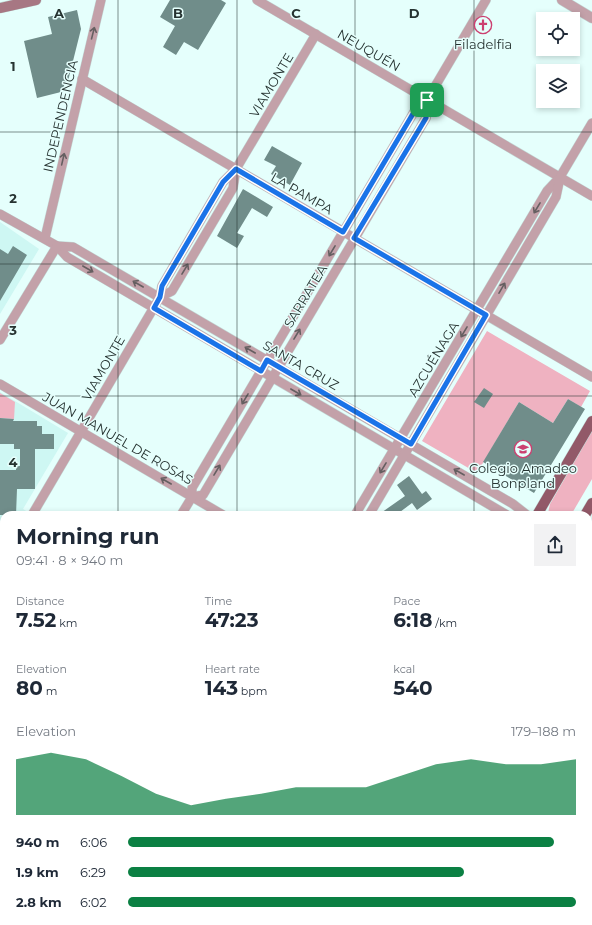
<!DOCTYPE html>
<meta charset="utf-8">
<style>
body{margin:0;font-family:Montserrat,sans-serif;background:#f2f2f3;color:#1f2937;height:100vh;display:flex;flex-direction:column;font-size:15px;white-space:nowrap}
*{box-sizing:border-box;margin:0}
p{font-size:13px;color:#747a83}
.icon{flex:none;width:22px;height:22px;fill:none;stroke:currentColor;stroke-width:2;stroke-linecap:round;stroke-linejoin:round}
.map{position:relative;flex:1;overflow:hidden}
.panel{position:absolute;left:0px;top:511px;width:592px;height:414px;display:flex;flex-direction:column;background:#fff;border-radius:12px 12px 0 0;box-shadow:0 2px 6px #0003}
.panel>*{flex:none}
.controls{position:absolute;left:536px;top:12px;display:grid;gap:8px}
.controls a{display:grid;place-items:center;width:44px;height:44px;border-radius:0px;background:#fff;box-shadow:0 2px 6px #0003;font-size:20px}
.pin{position:absolute;display:grid;place-items:center;width:34px;height:34px;color:#fff;margin:-17px;border-radius:8px;box-shadow:0 2px 6px #0006}
.round{display:grid;place-items:center;flex:none;width:42px;height:42px;border-radius:0px;background:#f2f2f3}
.headline{display:flex;align-items:center;justify-content:space-between;height:68px;padding:0 16px}
h1{font-size:22px;font-weight:700;line-height:30px}
.metrics{display:grid;grid-template-columns:repeat(3,1fr);gap:6px;height:68px;padding:4px 16px}
.metrics div{display:grid;align-content:center}
.metrics b{font-size:20px;font-weight:700}
.metrics small{font-size:11px;font-weight:400}
.metrics p{font-size:11px}
.chart{height:112px;padding:8px 16px}
.chart p{display:flex;justify-content:space-between}
.chart svg{width:100%;height:72px;margin-top:4px;fill:#0b8043;opacity:.7}
ul{padding:0 16px;list-style:none;font-size:13px}
li{display:grid;grid-template-columns:64px 48px 1fr;align-items:center;height:30px}
li i{height:10px;border-radius:5px;background:#0b8043}
.map>svg:first-child{display:block}
.built{fill:#cef7f3}
.green{fill:#efb2c1}
.building{fill:#708d8a}
.lines{fill:none;stroke-linecap:round;stroke-linejoin:round}
.minor-casing{stroke:#c3dad7;stroke-width:10}
.tertiary-casing{stroke:#c3dad7;stroke-width:11}
.secondary-casing{stroke:#c3dad7;stroke-width:11}
.primary-casing{stroke:#c3dad7;stroke-width:11}
.minor{stroke:#c3a1a9;stroke-width:9}
.tertiary{stroke:#c3a1a9;stroke-width:10}
.secondary{stroke:#a77783;stroke-width:10}
.primary{stroke:#925968;stroke-width:10}
.oneway{stroke:#655f61}
.route-casing{stroke:#fff;stroke-width:8}
.route{stroke:#1a73e8;stroke-width:5}
.grid{fill:none;stroke:#263331;stroke-width:1;stroke-opacity:0.55}
.labels{text-anchor:middle;dominant-baseline:central;stroke-width:3;stroke-linejoin:round;paint-order:stroke}
.poi-label{font-size:13px;fill:#263331;stroke:#e5fffc}
.street-label{font-size:13px;fill:#263331;stroke:#e5fffc}
.grid-label{font-size:13px;text-anchor:middle;font-weight:bold;fill:#263331;stroke:#e5fffc;stroke-width:3;stroke-linejoin:round;paint-order:stroke}
</style>
<div class="map">
<svg width="592" height="925" viewBox="0 0 592 925">
<rect width="100%" height="100%" fill="#e5fffc"/>
<g class="built">
<path d="M 0,222 L 39,249 L 0,314 Z"/>
<path d="M 0,392 L 68,433 L 23,509 L 33,515 L 4,515 L 4,565 L 0,562 Z"/>
</g>
<g class="green">
<path d="M 487,331 L 590,391 L 581,407 L 568,399 L 553,423 L 519,402 L 477,473 L 422,441 Z"/>
<path d="M 0,393 L 15,402 L 14,419 L 0,418 Z"/>
<path d="M 592,431 L 592,479 L 571,515 L 549,515 L 548,513 L 550,504 Z"/>
<path d="M 0,756 L 4,759 L 4,805 L 0,806 Z"/>
<path d="M 4,852 L 4,874 L 0,875 L 0,853 Z"/>
<path d="M 0,888 L 4,901 L 4,921 L 10,921 L 10,922 L 1,925 Z"/>
<path d="M 237,921 L 278,921 L 279,925 L 238,925 Z"/>
</g>
<g class="building">
<path d="M 170,0 L 221,0 L 226,3 L 198,50 L 184,42 L 176,55 L 163,47 L 175,26 L 160,17 Z"/>
<path d="M 77,10 L 81,29 L 67,85 L 64,85 L 65,91 L 37,98 L 24,41 L 52,34 L 48,17 Z"/>
<path d="M 272,146 L 302,163 L 290,185 L 271,174 L 276,166 L 264,160 Z"/>
<path d="M 243,189 L 273,207 L 267,217 L 252,208 L 237,233 L 244,236 L 237,248 L 217,236 Z"/>
<path d="M 13,246 L 27,255 L 0,301 L 0,249 L 8,254 Z"/>
<path d="M 484,388 L 493,394 L 484,408 L 474,402 Z"/>
<path d="M 568,399 L 585,409 L 534,493 L 483,462 L 519,402 L 553,423 Z"/>
<path d="M 0,418 L 14,419 L 13,421 L 37,421 L 37,426 L 42,426 L 42,434 L 54,434 L 54,449 L 35,449 L 35,489 L 17,489 L 16,515 L 0,515 L 0,470 L 16,470 L 16,466 L 20,466 L 20,449 L 14,449 L 14,444 L 0,444 Z"/>
<path d="M 409,476 L 422,494 L 426,491 L 432,499 L 417,510 L 412,503 L 396,515 L 378,515 L 405,496 L 397,485 Z"/>
</g>
<g class="lines">
<defs>
<g id="minor">
<path d="M 257,0 L 592,196"/>
<path d="M 82,79 L 592,377"/>
<path d="M 0,214 L 57,246 L 67,257 L 507,515"/>
<path d="M 45,238 L 101,0"/>
<path d="M 57,246 L 73,247 L 513,504 L 527,515"/>
<path d="M 160,297 L 172,291 L 233,188 L 236,169"/>
<path d="M 0,340 L 57,246"/>
<path d="M 0,384 L 223,515"/>
<path d="M 192,497 L 203,495 L 426,118 L 427,100"/>
<path d="M 32,515 L 160,297 L 162,286 L 223,182 L 236,169 L 316,34"/>
<path d="M 181,515 L 192,497 L 192,488 L 414,112 L 427,100 L 486,0"/>
<path d="M 355,515 L 547,191 L 560,177 L 592,123"/>
<path d="M 369,515 L 556,197 L 560,178"/>
<path d="M 588,546 L 592,548"/>
<path d="M 0,569 L 4,562"/>
<path d="M 588,716 L 592,719"/>
<path d="M 0,738 L 4,741"/>
<path d="M 588,801 L 592,794"/>
<path d="M 588,896 L 592,898"/>
<path d="M 320,921 L 331,925"/>
<path d="M 366,921 L 373,925"/>
<path d="M 516,925 L 518,921"/>
</g>
<path id="tertiary" d="M 562,0 L 592,18"/>
<path id="secondary" d="M 0,8 L 36,0"/>
<g id="primary">
<path d="M 537,515 L 592,421"/>
<path d="M 585,515 L 592,503"/>
<path d="M 296,925 L 298,921"/>
<path d="M 343,925 L 345,921"/>
</g>
</defs>
<use href="#minor" class="minor-casing"/>
<use href="#tertiary" class="tertiary-casing"/>
<use href="#secondary" class="secondary-casing"/>
<use href="#primary" class="primary-casing"/>
<use href="#minor" class="minor"/>
<use href="#tertiary" class="tertiary"/>
<use href="#secondary" class="secondary"/>
<use href="#primary" class="primary"/>
</g>
<defs><path id="oneway-shaft" d="M-6 0H5M1.5-3L5.5 0L1.5 3" fill="none" stroke-width="1.6" stroke-linecap="round" stroke-linejoin="round"/></defs>
<g class="oneway">
<use href="#oneway-shaft" transform="translate(93 33) rotate(-76)"/>
<use href="#oneway-shaft" transform="translate(63 159) rotate(-77)"/>
<use href="#oneway-shaft" transform="translate(537 208) rotate(121)"/>
<use href="#oneway-shaft" transform="translate(332 251) rotate(121)"/>
<use href="#oneway-shaft" transform="translate(88 269) rotate(30)"/>
<use href="#oneway-shaft" transform="translate(185 269) rotate(-59)"/>
<use href="#oneway-shaft" transform="translate(138 284) rotate(-150)"/>
<use href="#oneway-shaft" transform="translate(502 288) rotate(-60)"/>
<use href="#oneway-shaft" transform="translate(464 332) rotate(121)"/>
<use href="#oneway-shaft" transform="translate(297 334) rotate(-59)"/>
<use href="#oneway-shaft" transform="translate(250 350) rotate(-150)"/>
<use href="#oneway-shaft" transform="translate(296 392) rotate(30)"/>
<use href="#oneway-shaft" transform="translate(245 399) rotate(121)"/>
<use href="#oneway-shaft" transform="translate(383 468) rotate(121)"/>
<use href="#oneway-shaft" transform="translate(217 470) rotate(-59)"/>
<use href="#oneway-shaft" transform="translate(459 472) rotate(-150)"/>
<use href="#oneway-shaft" transform="translate(166 481) rotate(-150)"/>
</g>
<g class="lines">
<defs>
<path id="route" d="M 427,100 L 426,118 L 354,238 L 486,315 L 411,444 L 267,360 L 261,371 L 154,308 L 160,297 L 162,286 L 223,182 L 236,169 L 343,232 L 414,112 Z"/>
</defs>
<use href="#route" class="route-casing"/>
<use href="#route" class="route"/>
</g>
<path class="grid" d="M 118,0 L 118,515M 237,0 L 237,515M 355,0 L 355,515M 474,0 L 474,515M 0,132 L 592,132M 0,264 L 592,264M 0,396 L 592,396M 0,529 L 4,529M 588,529 L 592,529M 0,661 L 4,661M 588,661 L 592,661M 0,793 L 4,793M 588,793 L 592,793M 118,921 L 118,925M 237,921 L 237,925M 355,921 L 355,925M 474,921 L 474,925"/>
<defs>
<symbol id="church-ring" viewBox="-11 -11 22 22"><circle r="9.5" fill="#e5fffc" stroke="#cc4071" stroke-width="1.5"/><path d="M-1.2-6h2.4v3.5h3.3v2.4h-3.3V6h-2.4V-.1h-3.3v-2.4h3.3Z" fill="#cc4071"/></symbol>
<symbol id="school-ring" viewBox="-11 -11 22 22"><circle r="9.5" fill="#e5fffc" stroke="#cc4071" stroke-width="1.5"/><path d="M0-5L7-2L0 1L-7-2ZM-4 1L0 2.5L4 1V4Q0 6-4 4Z" fill="#cc4071"/></symbol>
</defs>
<g fill-rule="evenodd">
<use href="#church-ring" x="473" y="15" width="20" height="20"/>
<use href="#school-ring" x="513" y="439" width="20" height="20"/>
</g>
<g class="labels">
<g class="poi-label">
<text x="483" y="44">Filadelfia</text>
<text x="523" y="468">Colegio Amadeo<tspan x="523" dy="15">Bonpland</tspan></text>
</g>
<g class="street-label">
<text transform="translate(369 50) rotate(30)">NEUQUÉN</text>
<text transform="translate(271 85) rotate(-59)">VIAMONTE</text>
<text transform="translate(60 116) rotate(-77)">INDEPENDENCIA</text>
<text transform="translate(302 193) rotate(30)">LA PAMPA</text>
<text transform="translate(305 296) rotate(-59)">SARRATEA</text>
<text transform="translate(433 359) rotate(-59)">AZCUÉNAGA</text>
<text transform="translate(301 365) rotate(30)">SANTA CRUZ</text>
<text transform="translate(103 368) rotate(-60)">VIAMONTE</text>
<text transform="translate(118 438) rotate(30)">JUAN MANUEL DE ROSAS</text>
</g>
</g>
<g class="grid-label">
<text x="59" y="18">A</text>
<text x="178" y="18">B</text>
<text x="296" y="18">C</text>
<text x="414" y="18">D</text>
<text x="13" y="71">1</text>
<text x="13" y="203">2</text>
<text x="13" y="335">3</text>
<text x="13" y="467">4</text>
</g>
</svg>
<div class="controls">
<a><svg class="icon" aria-label="locate" viewBox="0 0 24 24"><circle cx="12" cy="12" r="6"/><path d="M12 2v4M12 18v4M2 12h4M18 12h4"/></svg></a>
<a><svg class="icon" aria-label="layers" viewBox="0 0 24 24"><path d="M12 4l9 5-9 5-9-5zM3 14l9 5 9-5"/></svg></a>
</div>
<div class="pin" style="left:427px;top:100px;background:#1e9e55"><svg class="icon" aria-label="arrive" viewBox="0 0 24 24"><path d="M6 21V4h12l-3 4 3 4H6"/></svg></div>
<section class="panel">
<div class="headline"><div><h1>Morning run</h1><p>09:41 · 8 × 940 m</p></div><a class="round"><svg class="icon" aria-label="share" viewBox="0 0 24 24"><path d="M12 15V3M7 8l5-5 5 5M5 13v7h14v-7"/></svg></a></div>
<div class="metrics">
<div><p>Distance</p><b>7.52<small> km</small></b></div>
<div><p>Time</p><b>47:23</b></div>
<div><p>Pace</p><b>6:18<small> /km</small></b></div>
</div>
<div class="metrics">
<div><p>Elevation</p><b>80<small> m</small></b></div>
<div><p>Heart rate</p><b>143<small> bpm</small></b></div>
<div><p>kcal</p><b>540</b></div>
</div>
<div class="chart"><p><span>Elevation</span>179–188 m</p>
<svg viewBox="0 0 160 44" preserveAspectRatio="none"><path d="M0 44V10L10 6L20 10L30 20L40 31L50 38L60 34L70 31L80 27L90 27L100 27L110 20L120 13L130 10L140 13L150 13L160 10V44z"/></svg>
</div>
<ul>
<li><b>940 m</b>6:06<i style="width:95%"></i></li>
<li><b>1.9 km</b>6:29<i style="width:75%"></i></li>
<li><b>2.8 km</b>6:02<i style="width:100%"></i></li>
</ul>
</section>
</div>
